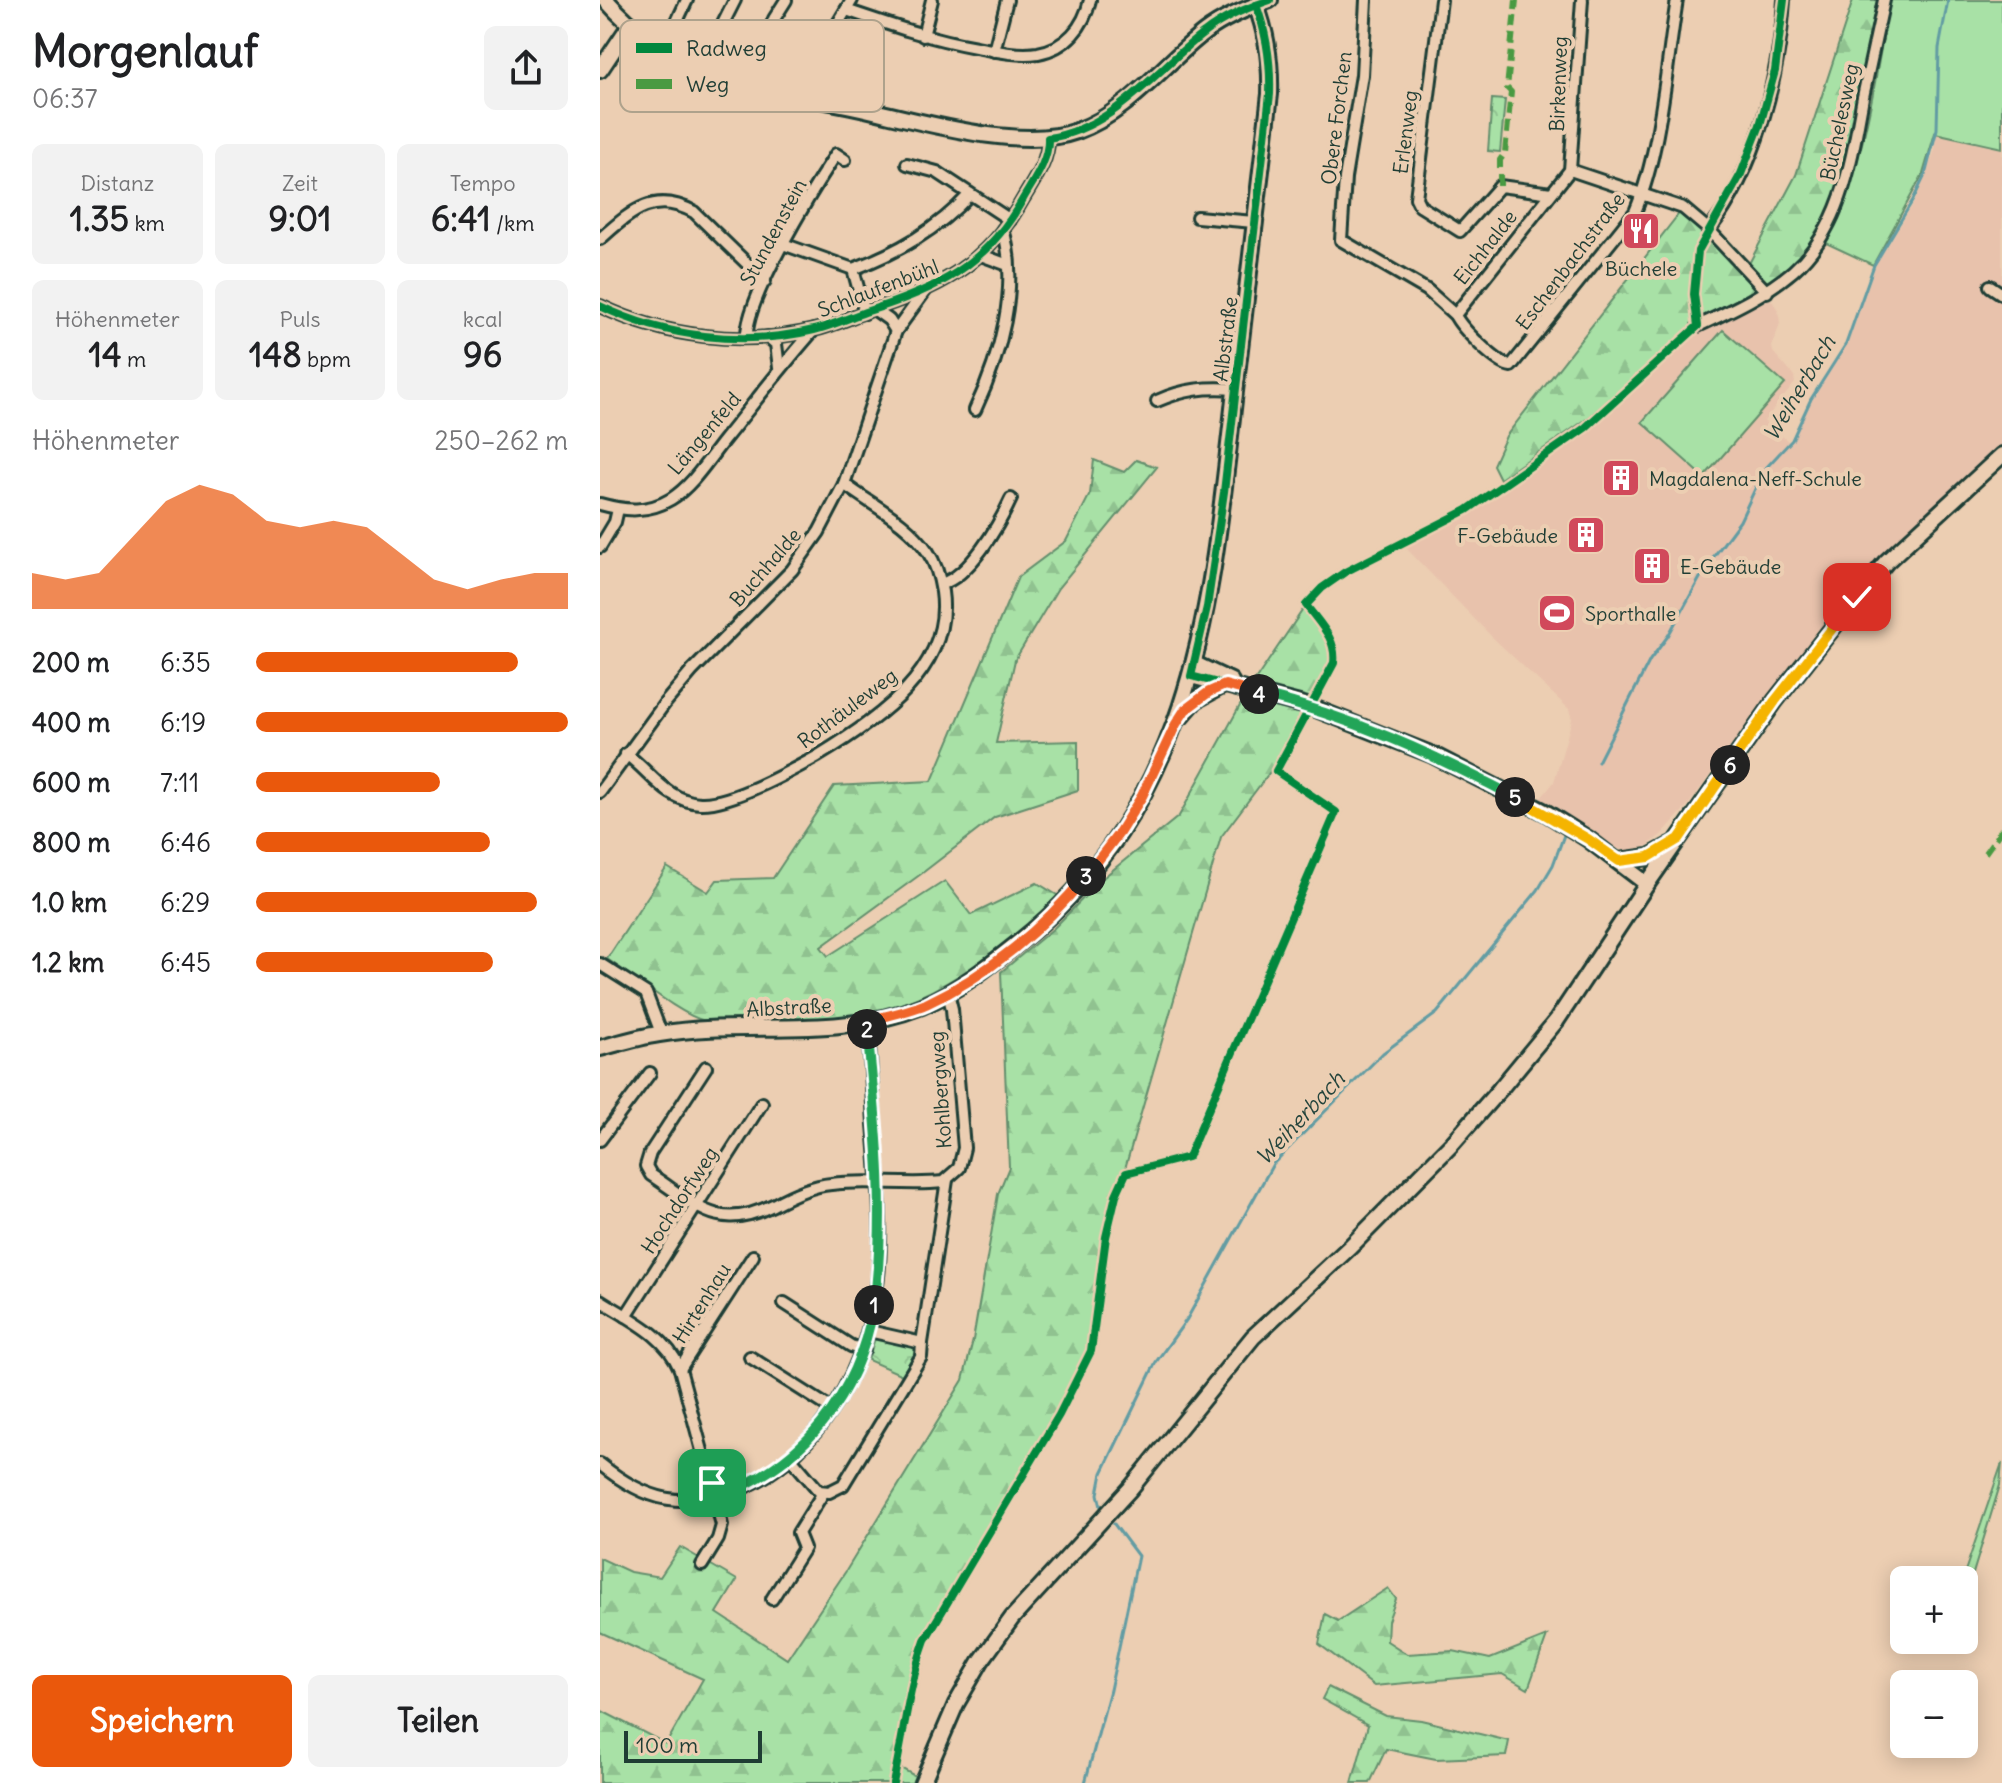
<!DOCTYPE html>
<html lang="de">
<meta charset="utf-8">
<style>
body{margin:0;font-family:Delius,sans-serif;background:#f2f2f2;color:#202124;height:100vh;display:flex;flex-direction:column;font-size:30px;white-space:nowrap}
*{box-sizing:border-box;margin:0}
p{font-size:26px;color:#757577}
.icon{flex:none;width:44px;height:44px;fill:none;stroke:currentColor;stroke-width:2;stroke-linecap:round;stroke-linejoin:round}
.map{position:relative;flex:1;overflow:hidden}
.details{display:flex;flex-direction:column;background:#fff;width:600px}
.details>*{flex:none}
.tools{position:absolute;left:1290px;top:1566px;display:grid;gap:16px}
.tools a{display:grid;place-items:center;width:88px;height:88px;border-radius:12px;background:#fff;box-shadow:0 4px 20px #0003;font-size:40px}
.scale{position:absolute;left:24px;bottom:20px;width:138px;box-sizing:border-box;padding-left:8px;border:4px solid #1f3d34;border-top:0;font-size:22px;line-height:28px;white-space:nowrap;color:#1f3d34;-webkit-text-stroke:6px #ecceb2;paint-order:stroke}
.pin{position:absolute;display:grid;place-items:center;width:68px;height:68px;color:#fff;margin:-34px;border-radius:16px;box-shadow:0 4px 12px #0006}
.km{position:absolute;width:40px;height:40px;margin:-20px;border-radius:50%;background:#222;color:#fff;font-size:22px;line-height:40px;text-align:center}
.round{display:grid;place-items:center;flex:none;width:84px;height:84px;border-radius:12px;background:#f2f2f2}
.headline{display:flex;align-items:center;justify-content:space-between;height:136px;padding:0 32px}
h1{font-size:44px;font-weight:800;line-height:60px}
.stats{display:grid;grid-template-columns:repeat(3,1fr);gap:12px;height:136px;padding:8px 32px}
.stats div{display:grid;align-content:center;border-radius:12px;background:#f2f2f2;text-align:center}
.stats b{font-size:34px;font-weight:800}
.stats small{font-size:22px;font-weight:400}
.stats p{font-size:22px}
.chart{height:224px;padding:16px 32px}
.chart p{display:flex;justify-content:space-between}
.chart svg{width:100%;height:144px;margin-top:8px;fill:#ea580c;opacity:.7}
.action{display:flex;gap:16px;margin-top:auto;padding:16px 32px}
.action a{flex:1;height:92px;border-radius:12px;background:#ea580c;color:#fff;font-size:32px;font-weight:800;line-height:92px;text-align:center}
.action a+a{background:#f2f2f2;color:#202124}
ul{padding:0 32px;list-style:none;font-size:26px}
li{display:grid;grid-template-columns:128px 96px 1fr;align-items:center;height:60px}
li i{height:20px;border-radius:10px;background:#ea580c}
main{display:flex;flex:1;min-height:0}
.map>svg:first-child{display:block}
.built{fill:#e8c2ac}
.green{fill:#a8e1a6;stroke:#648f6d;stroke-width:2}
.forest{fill:url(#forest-firs);stroke:#648f6d;stroke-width:2}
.park{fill:url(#park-crowns);stroke:#648f6d;stroke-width:2}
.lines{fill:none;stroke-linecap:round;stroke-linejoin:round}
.stream{stroke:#629ca3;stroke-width:3}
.street-casing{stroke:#1f3d34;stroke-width:16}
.secondary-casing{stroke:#1f3d34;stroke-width:20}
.street{stroke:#ecceb2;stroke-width:10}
.secondary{stroke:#ecceb2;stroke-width:14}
.quiet{stroke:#4a9a42;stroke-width:6;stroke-dasharray:12 6;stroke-linecap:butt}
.cycleway-casing{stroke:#ecceb2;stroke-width:13}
.cycleway{stroke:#00873e;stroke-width:8}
.split-1-casing{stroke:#fff;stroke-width:16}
.split-2-casing{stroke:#fff;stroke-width:16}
.split-3-casing{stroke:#fff;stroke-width:16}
.split-4-casing{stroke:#fff;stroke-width:16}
.split-5-casing{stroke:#fff;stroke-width:16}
.split-6-casing{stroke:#fff;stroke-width:16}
.split-7-casing{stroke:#fff;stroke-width:16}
.split-1{stroke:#22a559;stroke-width:10}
.split-2{stroke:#22a559;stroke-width:10}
.split-3{stroke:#f0652b;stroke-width:10}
.split-4{stroke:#f0652b;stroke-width:10}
.split-5{stroke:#22a559;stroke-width:10}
.split-6{stroke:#f5b400;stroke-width:10}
.split-7{stroke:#f5b400;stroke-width:10}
.labels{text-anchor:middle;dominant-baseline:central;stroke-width:8;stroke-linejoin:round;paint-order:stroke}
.street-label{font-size:20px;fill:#1f3d34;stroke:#ecceb2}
.poi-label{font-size:20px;fill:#1f3d34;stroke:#ecceb2;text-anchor:start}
.water-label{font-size:22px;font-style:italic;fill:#25453d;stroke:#ecceb2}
.key{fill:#ecceb2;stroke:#aea28c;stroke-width:2}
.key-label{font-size:22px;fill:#1f3d34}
</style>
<main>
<section class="details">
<div class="headline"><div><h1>Morgenlauf</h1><p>06:37</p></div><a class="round"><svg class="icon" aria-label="share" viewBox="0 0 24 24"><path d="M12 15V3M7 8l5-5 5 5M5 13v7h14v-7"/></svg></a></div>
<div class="stats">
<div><p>Distanz</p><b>1.35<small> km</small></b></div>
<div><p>Zeit</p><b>9:01</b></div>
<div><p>Tempo</p><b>6:41<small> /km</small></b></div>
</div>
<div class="stats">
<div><p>Höhenmeter</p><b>14<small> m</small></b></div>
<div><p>Puls</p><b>148<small> bpm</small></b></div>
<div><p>kcal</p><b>96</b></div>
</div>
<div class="chart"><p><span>Höhenmeter</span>250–262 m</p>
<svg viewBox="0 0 160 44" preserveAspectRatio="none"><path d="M0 44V33L10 35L20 33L30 22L40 11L50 6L60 9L70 17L80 19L90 17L100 19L110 27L120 35L130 38L140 35L150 33L160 33V44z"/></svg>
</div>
<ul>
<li><b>200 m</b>6:35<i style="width:84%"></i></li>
<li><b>400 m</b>6:19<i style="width:100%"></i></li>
<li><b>600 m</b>7:11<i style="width:59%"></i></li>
<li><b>800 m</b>6:46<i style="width:75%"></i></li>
<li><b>1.0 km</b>6:29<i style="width:90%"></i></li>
<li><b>1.2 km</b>6:45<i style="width:76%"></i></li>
</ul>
<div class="action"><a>Speichern</a><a>Teilen</a></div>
</section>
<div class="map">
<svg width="1402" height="1783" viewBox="0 0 1402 1783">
<defs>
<pattern id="forest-firs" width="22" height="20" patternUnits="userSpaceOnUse" patternTransform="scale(2)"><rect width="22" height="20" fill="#a8e1a6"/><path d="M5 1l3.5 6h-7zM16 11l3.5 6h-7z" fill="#90c290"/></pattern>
<pattern id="park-crowns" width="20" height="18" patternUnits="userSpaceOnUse" patternTransform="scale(2)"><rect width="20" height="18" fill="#a8e1a6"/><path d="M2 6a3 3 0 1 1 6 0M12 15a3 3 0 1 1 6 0" fill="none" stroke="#90c290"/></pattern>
</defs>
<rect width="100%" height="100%" fill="#ecceb2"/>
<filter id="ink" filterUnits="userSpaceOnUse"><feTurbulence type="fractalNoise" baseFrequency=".0125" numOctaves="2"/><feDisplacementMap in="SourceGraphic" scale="16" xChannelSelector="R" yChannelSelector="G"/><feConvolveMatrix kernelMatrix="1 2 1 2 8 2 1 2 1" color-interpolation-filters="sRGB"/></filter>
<g filter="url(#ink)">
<path class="built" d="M 1336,133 L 1402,148 L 1402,445 L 1294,542 L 1240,603 L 1157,711 L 1088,805 L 1062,834 L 1047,846 L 1034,850 L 1022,850 L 1004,843 L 937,803 L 954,782 L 972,719 L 969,709 L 891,636 L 804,546 L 869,511 L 993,426 L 1099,332 L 1168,295 L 1178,310 L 1180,323 L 1172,347 L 1173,352 L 1194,376 L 1195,383 L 1164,421 L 1190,443 L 1212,400 L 1247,344 L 1275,266 L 1315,201 L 1335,150 Z"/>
<g class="green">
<path d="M 1289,0 L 1402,0 L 1402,148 L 1335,133 L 1323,174 L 1273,265 L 1224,242 C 1265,169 1275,82 1289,0 Z"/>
<path d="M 1123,330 L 1185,384 L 1104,477 L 1042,422 Z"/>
<path d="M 1402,1463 L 1400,1485 L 1364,1603 L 1362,1580 Z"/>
</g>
<g class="forest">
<path d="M 1253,0 L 1280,0 L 1241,188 L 1218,235 L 1193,267 L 1162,291 L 1094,326 L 988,418 L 900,479 L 893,465 L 906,436 L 1081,211 L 1144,273 L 1196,175 Z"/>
<path d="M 494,460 L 524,472 L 536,460 L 557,467 L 458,588 L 415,660 L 396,743 L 478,741 L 478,790 L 395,817 L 321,874 L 221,947 L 228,956 L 345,881 L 371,915 L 437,883 L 462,898 C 387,959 323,1014 222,1022 C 206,1024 189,1022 173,1022 C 152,1021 126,1025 105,1021 C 80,1015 32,975 7,959 L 67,867 L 108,892 L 117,880 L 173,878 L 234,786 L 332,781 L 418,577 L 466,541 L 490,494 Z"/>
<path d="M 706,605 C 720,624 737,639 734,663 L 672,769 L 621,837 L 524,1172 L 514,1195 L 505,1237 L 489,1349 L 473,1384 L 322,1640 C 307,1681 300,1721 295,1765 L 315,1776 L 312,1783 L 0,1783 L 0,1710 L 66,1744 L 103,1679 L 0,1632 L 0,1558 L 30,1572 L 60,1577 L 80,1547 L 137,1580 L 117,1613 L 187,1659 L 246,1571 L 363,1380 L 373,1340 L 398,1194 L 409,1167 L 401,972 L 454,928 L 504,877 L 579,816 L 648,691 Z"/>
<path d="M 788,1588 L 796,1599 L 788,1621 L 787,1641 L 807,1654 L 853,1651 L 890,1659 L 947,1636 L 928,1689 L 902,1674 L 774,1686 L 719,1644 L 725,1614 L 738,1621 Z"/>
<path d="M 728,1687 L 786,1716 L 821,1720 L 909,1741 L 906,1756 L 836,1759 L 786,1749 L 770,1783 L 752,1783 L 768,1725 L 722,1699 Z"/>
</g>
<g class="park">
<path d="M 892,99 L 905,100 L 900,152 L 888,151 Z"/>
<path d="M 275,1338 L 313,1345 L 316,1351 L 302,1375 L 268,1360 Z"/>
</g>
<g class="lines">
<g class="stream">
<path d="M 998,762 L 1050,660 L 1068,636 L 1106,567 L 1140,521 L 1164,470 L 1192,440 L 1211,399 L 1246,344 L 1274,265 L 1313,200 L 1325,175 L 1337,129 L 1339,48 L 1348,0"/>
<path d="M 501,1507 L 498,1494 L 502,1473 L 556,1362 L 587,1319 L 673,1164 L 783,1053 L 837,1013 L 938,890 L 953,865 L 964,835"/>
<path d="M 485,1783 L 510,1690 L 538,1556 L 514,1524"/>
</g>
<defs>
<g id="street">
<path d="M 766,0 L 762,75 L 745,178 L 741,240 L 827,290 L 855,315 L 970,170 L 982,0"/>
<path d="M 841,0 L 816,198 L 820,206 L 860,231 L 900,186 L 951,193"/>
<path d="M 246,10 C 290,25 331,39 376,47 C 396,51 418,56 438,53 C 466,48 484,27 490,0"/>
<path d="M 323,36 L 332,0"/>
<path d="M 64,49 L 87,0"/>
<path d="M 394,51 L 407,0"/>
<path d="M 100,69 L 135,0"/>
<path d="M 149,84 L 174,19 L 186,0"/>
<path d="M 207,97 L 212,71 L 217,58 L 252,0"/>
<path d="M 307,164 L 337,172 L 410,220"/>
<path d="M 970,170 L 1083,208 L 1109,230 L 1167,292"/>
<path d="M 597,217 L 654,222"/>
<path d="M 1109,230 C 1157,169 1179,76 1184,0"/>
<path d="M 0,239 C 31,212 53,190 94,212 L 165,281"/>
<path d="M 183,244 L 253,269 C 298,252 337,230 370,194"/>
<path d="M 381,255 L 408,265"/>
<path d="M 253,269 L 265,313"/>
<path d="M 1390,286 L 1402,294"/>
<path d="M 0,306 C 64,337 143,347 214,330 C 231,326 248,318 265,312 C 336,290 386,266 423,199 C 434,180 449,160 448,138"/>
<path d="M 275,310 L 289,320 L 296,331"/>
<path d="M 855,315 C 861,328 898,365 911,366 L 1035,212 C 1061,150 1066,67 1077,0"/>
<path d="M 1098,326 C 1132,310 1165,295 1193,271 C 1243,227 1252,157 1263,97 C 1270,64 1277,32 1284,0"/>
<path d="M 168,337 L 176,344 L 179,368"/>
<path d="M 147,338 C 144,301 213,189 236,154 L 245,160"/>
<path d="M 557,401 C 584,389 606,387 635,389"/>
<path d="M 375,410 C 400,357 420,287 403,229"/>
<path d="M 0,504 C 25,511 48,513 71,499 C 93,485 108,460 124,440 C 154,403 182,366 214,330"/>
<path d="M 0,547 L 15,522 L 18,509"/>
<path d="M 341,584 C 370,576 399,525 411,499"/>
<path d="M 26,754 C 51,772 66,801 100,803 C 130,805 191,771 218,756 C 276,721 353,669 342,592 C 340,579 336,564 328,552 C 307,521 273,506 244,484"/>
<path d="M 0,792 L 65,703 L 92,671 L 192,570 L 219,532 L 244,484 L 296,331 L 325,291"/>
<path d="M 0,964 L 46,993 L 61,1033"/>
<path d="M 106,1067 L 50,1153 L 46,1166 L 51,1175 C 97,1205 117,1233 173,1205 C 191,1195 210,1186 231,1184 C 268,1179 306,1186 343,1182 L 359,1168 L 364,1148 L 352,1009 L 348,993"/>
<path d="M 0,1140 L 50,1073"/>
<path d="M 0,1300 C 31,1320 65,1334 80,1369 L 122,1525 L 118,1539 L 102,1565"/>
<path d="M 184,1303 L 251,1346 L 264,1350"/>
<path d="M 26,1316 L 162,1103"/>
<path d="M 322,1343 L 347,1180"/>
<path d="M 150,1357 L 232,1409"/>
<path d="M 80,1369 L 153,1256"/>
<path d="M 190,1457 L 219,1491 L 229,1492 L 243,1485 L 321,1357 L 322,1343 L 269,1331"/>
<path d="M 0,1464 C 47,1502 83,1510 140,1489 C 173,1476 204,1449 224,1421 C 292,1326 283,1234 274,1124 C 272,1089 271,1054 266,1021"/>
<path d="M 172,1599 L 204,1548 L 198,1533 L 223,1493"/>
</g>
<g id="secondary">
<path d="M 6,0 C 31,28 63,53 98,68 C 147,89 204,96 256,107 C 316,120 420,152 477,131 C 528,113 563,64 605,32 C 625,17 647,8 670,0"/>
<path d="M 0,70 L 30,25"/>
<path d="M 595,664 L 631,681"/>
<path d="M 591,676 L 711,707 L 833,755 L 945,812 L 988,839 L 1047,884"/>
<path d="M 581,717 L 596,700 L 624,685"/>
<path d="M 1019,861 L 1049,857 L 1071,845"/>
<path d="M 0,1048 C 19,1043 39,1037 59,1034 C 148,1019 234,1041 322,1006 C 358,991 388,967 418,943 C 598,800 611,601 635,391 C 646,292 659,193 670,94 C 671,63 667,34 656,5"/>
<path d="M 322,1783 L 356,1704 L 381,1661 L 412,1618 L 530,1489 L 653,1337 L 750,1247 L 851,1145 L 900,1089 L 957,1020 L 1047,884 L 1175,701 L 1257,597 L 1286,562 L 1402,455"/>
</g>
</defs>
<use href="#street" class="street-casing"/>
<use href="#secondary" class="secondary-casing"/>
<use href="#street" class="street"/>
<use href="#secondary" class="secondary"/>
<g class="quiet">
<path d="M 900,186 L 900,160 L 905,153 L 911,92 L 907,88 L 916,0"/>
<path d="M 1385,853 L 1402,829"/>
</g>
<defs>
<g id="cycleway">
<path d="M 656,5 C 667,34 671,63 670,94 L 624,492 L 607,607 L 591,676 L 711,707"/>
<path d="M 0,306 C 64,337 143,347 214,330 C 231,326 248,318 265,312 C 336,290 386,266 423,199 C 434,180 449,160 448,138 C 515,128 554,71 604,33 C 624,17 647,8 670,0"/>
<path d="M 293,1783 C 304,1735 308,1687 325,1640 L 459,1415 L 491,1351 L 506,1237 L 516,1195 L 526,1173 L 588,1157 L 736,812 L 676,771 L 734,663 C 737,639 720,624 706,605 L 722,588 L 745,572 L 867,510 L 985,428 L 1098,326 L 1094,294 L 1098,251 L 1141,174 L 1160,125 L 1175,71 L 1184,0"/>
</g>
</defs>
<use href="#cycleway" class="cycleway-casing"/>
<use href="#cycleway" class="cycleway"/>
</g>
</g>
<g class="lines" filter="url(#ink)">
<defs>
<path id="split-1" d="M 112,1483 L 117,1497 C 205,1464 257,1397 274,1305"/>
<path id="split-2" d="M 267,1029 C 276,1120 287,1214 274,1305"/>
<path id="split-3" d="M 267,1029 L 266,1021 C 286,1016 307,1012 326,1004 C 387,976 444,928 486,876"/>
<path id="split-4" d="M 486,876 L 519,833 L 542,796 L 576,724 L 585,710 L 609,692 L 625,685 L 659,694"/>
<path id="split-5" d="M 659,694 C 749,716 833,754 915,797"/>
<path id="split-6" d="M 915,797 L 988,839 L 1019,861 L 1049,857 L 1079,839 L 1130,765"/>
<path id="split-7" d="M 1130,765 L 1175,701 L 1257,597"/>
</defs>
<use href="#split-1" class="split-1-casing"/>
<use href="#split-2" class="split-2-casing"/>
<use href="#split-3" class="split-3-casing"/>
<use href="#split-4" class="split-4-casing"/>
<use href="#split-5" class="split-5-casing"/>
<use href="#split-6" class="split-6-casing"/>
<use href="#split-7" class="split-7-casing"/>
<use href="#split-1" class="split-1"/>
<use href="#split-2" class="split-2"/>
<use href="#split-3" class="split-3"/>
<use href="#split-4" class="split-4"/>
<use href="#split-5" class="split-5"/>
<use href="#split-6" class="split-6"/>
<use href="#split-7" class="split-7"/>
</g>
<defs>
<symbol id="restaurant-square" viewBox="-11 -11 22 22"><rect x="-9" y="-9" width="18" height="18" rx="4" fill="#d1495b" stroke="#ecceb2"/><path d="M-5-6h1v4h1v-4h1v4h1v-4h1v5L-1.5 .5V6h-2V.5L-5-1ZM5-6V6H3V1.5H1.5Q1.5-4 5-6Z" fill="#fff"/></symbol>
<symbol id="building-square" viewBox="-11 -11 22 22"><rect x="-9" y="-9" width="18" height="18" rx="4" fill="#d1495b" stroke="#ecceb2"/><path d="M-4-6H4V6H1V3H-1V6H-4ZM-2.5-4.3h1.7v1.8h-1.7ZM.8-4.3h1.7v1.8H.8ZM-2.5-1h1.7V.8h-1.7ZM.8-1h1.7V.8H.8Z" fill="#fff"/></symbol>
<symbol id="stadium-square" viewBox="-11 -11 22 22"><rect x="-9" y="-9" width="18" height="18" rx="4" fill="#d1495b" stroke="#ecceb2"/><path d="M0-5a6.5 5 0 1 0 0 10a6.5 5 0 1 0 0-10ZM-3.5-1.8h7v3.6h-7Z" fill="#fff"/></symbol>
</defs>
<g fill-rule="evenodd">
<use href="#restaurant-square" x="1019" y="209" width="44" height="44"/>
<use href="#building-square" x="999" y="456" width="44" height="44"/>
<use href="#building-square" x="964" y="513" width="44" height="44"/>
<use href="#building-square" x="1030" y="544" width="44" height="44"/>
<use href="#stadium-square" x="935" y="591" width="44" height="44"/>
</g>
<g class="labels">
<g class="street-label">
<text transform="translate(958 84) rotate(-88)">Birkenweg</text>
<text transform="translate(736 118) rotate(-83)">Obere Forchen</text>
<text transform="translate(1239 122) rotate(-78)">Büchelesweg</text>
<text transform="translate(805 132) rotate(-83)">Erlenweg</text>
<text transform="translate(173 232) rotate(-62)">Stundenstein</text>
<text transform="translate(885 247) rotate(-52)">Eichhalde</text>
<text transform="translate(970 261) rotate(-53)">Eschenbachstraße</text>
<text transform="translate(278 288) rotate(-21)">Schlaufenbühl</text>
<text transform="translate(625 339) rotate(-83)">Albstraße</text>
<text transform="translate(104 433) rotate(-50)">Längenfeld</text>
<text transform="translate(165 567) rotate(-49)">Buchhalde</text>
<text transform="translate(247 708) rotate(-37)">Rothäuleweg</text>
<text transform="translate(189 1007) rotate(-3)">Albstraße</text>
<text transform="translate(340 1090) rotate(-94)">Kohlbergweg</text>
<text transform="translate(79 1200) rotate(-57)">Hochdorfweg</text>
<text transform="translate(101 1303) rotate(-58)">Hirtenhau</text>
</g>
<g class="poi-label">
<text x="1041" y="268" text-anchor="middle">Büchele</text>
<text x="1049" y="478">Magdalena-Neff-Schule</text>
<text x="958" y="535" text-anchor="end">F-Gebäude</text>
<text x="1080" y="566">E-Gebäude</text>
<text x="985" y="613">Sporthalle</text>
</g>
<g class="water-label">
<text transform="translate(1199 388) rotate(-59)">Weiherbach</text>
<text transform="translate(700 1118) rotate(-47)">Weiherbach</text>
</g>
</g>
<rect x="20" y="20" width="264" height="92" rx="12" class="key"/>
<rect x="36" y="43" width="36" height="10" fill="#00873e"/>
<rect x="36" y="79" width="36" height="10" fill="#4a9a42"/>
<g class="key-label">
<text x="86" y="56">Radweg</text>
<text x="86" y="92">Weg</text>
</g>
</svg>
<div class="tools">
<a>+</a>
<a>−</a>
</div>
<div class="scale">100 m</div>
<div class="pin" style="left:112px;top:1483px;background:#1e9e55"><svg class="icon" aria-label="arrive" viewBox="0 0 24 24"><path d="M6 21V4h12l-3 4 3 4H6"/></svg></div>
<div class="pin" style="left:1257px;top:597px;background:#d93025"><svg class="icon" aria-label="check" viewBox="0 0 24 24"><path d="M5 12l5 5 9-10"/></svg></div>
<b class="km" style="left:274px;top:1305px">1</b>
<b class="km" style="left:267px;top:1029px">2</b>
<b class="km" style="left:486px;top:876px">3</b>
<b class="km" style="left:659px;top:694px">4</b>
<b class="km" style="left:915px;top:797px">5</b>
<b class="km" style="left:1130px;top:765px">6</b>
</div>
</main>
